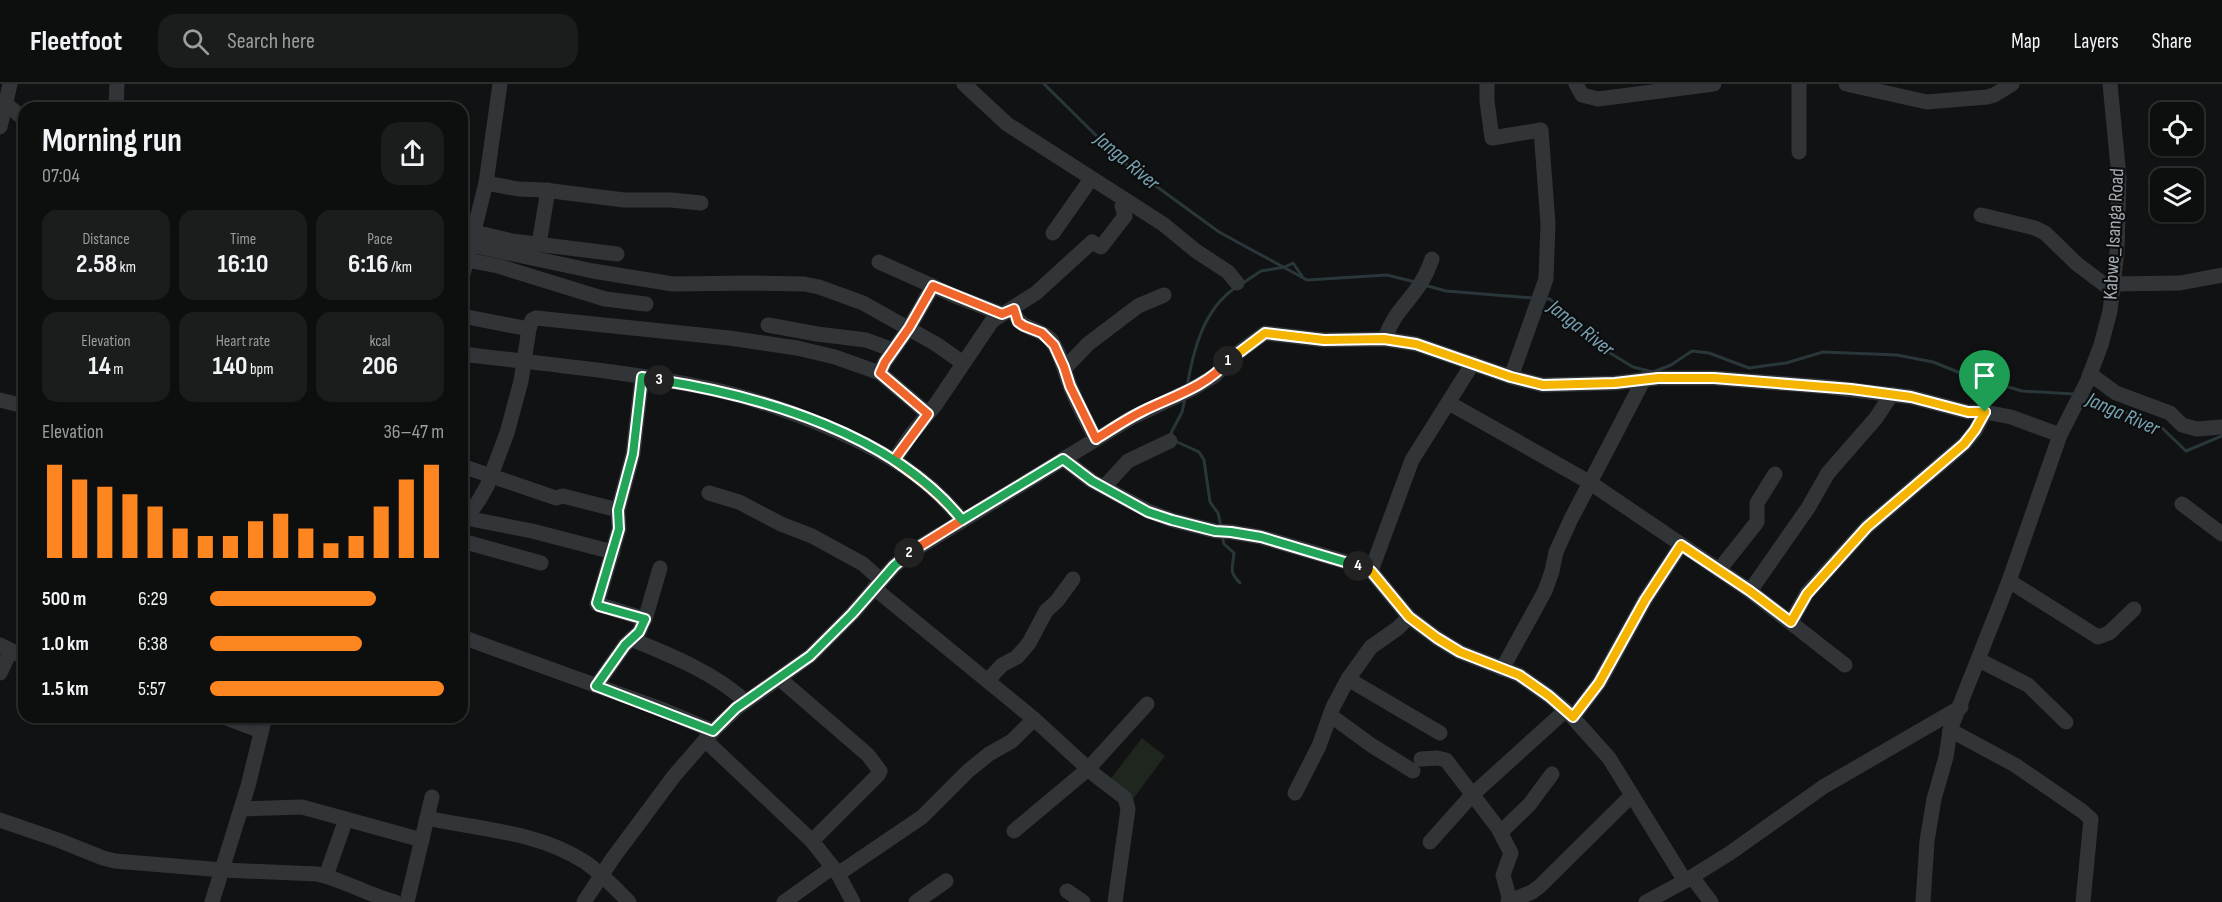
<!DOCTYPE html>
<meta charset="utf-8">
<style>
body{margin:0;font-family:"Sofia Sans Condensed",sans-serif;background:#1b1c1c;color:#f1f3f6;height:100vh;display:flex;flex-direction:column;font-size:22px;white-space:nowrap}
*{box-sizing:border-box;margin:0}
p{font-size:20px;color:#9a9c9e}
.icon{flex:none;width:33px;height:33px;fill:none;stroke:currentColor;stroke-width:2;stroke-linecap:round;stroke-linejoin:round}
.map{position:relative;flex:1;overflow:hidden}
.side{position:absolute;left:18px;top:18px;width:450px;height:621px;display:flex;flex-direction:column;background:#0d0e0e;border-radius:18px;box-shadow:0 2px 4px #0004,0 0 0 2px #2d2e2e}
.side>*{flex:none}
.fabs{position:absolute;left:2150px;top:18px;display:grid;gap:12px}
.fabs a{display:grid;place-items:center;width:54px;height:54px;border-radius:12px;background:#0d0e0e;box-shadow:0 2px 4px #0004,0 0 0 2px #2d2e2e;font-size:30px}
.pin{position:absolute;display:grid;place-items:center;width:51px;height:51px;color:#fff;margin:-62px -26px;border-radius:50% 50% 50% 0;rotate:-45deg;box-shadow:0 0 6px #0007}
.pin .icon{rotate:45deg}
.km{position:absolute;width:30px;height:30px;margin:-15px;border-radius:50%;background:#222;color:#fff;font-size:16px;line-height:30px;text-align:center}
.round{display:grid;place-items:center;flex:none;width:63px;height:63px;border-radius:18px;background:#1b1c1c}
.summary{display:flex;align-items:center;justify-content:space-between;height:102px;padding:0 24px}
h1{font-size:33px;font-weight:700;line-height:45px}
.figures{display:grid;grid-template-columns:repeat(3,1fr);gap:9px;height:102px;padding:6px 24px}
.figures div{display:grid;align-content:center;border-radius:15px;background:#1b1c1c;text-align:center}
.figures b{font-size:26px;font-weight:700}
.figures small{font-size:16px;font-weight:400}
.figures p{font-size:16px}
.chart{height:168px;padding:12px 24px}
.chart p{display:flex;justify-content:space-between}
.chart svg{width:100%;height:108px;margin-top:6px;stroke:#fd8620;stroke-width:6}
ul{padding:0 24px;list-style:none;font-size:20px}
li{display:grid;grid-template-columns:96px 72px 1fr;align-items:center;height:45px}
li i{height:15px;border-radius:8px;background:#fd8620}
header{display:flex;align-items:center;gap:36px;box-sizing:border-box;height:84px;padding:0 30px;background:#0d0e0e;border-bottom:2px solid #2d2e2e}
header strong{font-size:28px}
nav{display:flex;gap:33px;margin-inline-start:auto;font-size:21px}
.search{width:420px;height:54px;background:#1b1c1c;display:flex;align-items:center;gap:15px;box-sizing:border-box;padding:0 21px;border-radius:18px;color:#9a9c9e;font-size:22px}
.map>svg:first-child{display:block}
.green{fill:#1e261e}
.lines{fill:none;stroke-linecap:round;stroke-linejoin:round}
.stream{stroke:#29363a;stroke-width:3}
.minor{stroke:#323538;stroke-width:15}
.split-1-casing{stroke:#fff;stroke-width:12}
.split-2-casing{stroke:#fff;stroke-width:12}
.split-3-casing{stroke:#fff;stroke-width:12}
.split-4-casing{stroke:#fff;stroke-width:12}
.split-5-casing{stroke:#fff;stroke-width:12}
.split-1{stroke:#f5b400;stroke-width:8}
.split-2{stroke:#f0652b;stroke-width:8}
.split-3{stroke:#22a559;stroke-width:8}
.split-4{stroke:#22a559;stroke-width:8}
.split-5{stroke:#f5b400;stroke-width:8}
.labels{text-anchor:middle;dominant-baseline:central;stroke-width:4.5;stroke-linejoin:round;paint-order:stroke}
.street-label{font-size:20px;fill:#a2acb5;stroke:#0d0d0e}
.water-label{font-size:21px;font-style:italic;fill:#76a3b3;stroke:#0d0d0e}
</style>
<header>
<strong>Fleetfoot</strong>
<div class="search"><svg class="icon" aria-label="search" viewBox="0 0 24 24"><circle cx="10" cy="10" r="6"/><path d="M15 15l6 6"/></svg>Search here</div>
<nav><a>Map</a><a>Layers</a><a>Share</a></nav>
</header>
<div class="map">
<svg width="2222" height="818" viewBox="0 0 2222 818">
<rect width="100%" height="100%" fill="#111213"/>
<path class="green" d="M 1142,654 L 1165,672 L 1133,715 L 1109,697 Z"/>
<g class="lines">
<g class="stream">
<path d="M 1044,0 L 1123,78 L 1219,148 L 1307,196 L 1387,191 L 1415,198"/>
<path d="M 1243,199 L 1261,187 L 1285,183 L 1293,179 L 1302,192"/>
<path d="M 1424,201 L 1446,207 L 1533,214"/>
<path d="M 1543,215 L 1550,215 L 1597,261 L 1633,283 L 1653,288 L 1671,281 L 1692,267 L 1709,269 L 1749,284 L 1786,279 L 1823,268 L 1897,271 L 1933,278 L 1963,290 L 2022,307 L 2074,310"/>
<path d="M 1187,303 C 1193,267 1203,226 1235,204"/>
<path d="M 2084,312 L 2160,342 L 2186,367 L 2222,352"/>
<path d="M 1185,315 L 1182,328 L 1171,349 L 1175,357 L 1199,368 L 1204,376 L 1210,418 L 1218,429 L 1221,442"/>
<path d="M 1222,452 L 1224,460 L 1234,469 C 1233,484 1228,487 1240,499"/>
</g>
<g class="minor">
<path d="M 964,0 L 1007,40 L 1163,140 L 1196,167 L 1228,188 L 1237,199"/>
<path d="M 1487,0 L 1487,17 L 1492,54 L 1541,46 L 1548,140 L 1546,195 L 1511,293"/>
<path d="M 1576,0 L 1582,11 L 1598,15 L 1714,0"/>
<path d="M 1846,0 L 1927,18 L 1987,13 L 1994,11 L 2012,0"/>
<path d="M 7,21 L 24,35"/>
<path d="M 116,24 L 117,0"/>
<path d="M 0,43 L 10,0"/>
<path d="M 1799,68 L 1799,0"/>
<path d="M 486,99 L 518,105 L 544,106 L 624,116 L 671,116 L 701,119"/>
<path d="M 1981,131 L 2035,144 L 2045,149 L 2077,180 L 2113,207"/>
<path d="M 474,148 L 512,157 L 617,170"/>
<path d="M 1053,149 L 1091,95"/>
<path d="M 539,160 L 548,106"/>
<path d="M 471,161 L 593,187 L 673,200 L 752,199 L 804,200 L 819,203 L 863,219 L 936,260 L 963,279"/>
<path d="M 467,176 L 498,182 L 605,215 L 646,220"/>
<path d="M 879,178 L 955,212 L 1002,230"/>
<path d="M 462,194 L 486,99 L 500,0"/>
<path d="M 2114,200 L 2180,199 L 2222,191"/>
<path d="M 1014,225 C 1017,247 1039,242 1051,256 C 1062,271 1064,288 1071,304 C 1078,322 1087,338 1096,355"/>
<path d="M 462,232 L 529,245"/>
<path d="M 768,241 L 817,250 L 866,256 L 893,266"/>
<path d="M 1384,255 C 1388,247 1392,237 1398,229 C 1413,209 1423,201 1432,175"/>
<path d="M 462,270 C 543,280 626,287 707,304 C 751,313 795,329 837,347 C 885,368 929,394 962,436"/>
<path d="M 1065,284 L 1088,260 L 1138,222 L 1164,211"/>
<path d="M 880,289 L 885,278 L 909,244 L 933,202"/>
<path d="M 2090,290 L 2116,309 L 2170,329 L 2182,341 L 2197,345 L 2222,343"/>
<path d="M 642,293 L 633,370 L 618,426 L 619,445 L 597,520 L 645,535"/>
<path d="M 0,316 L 24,322"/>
<path d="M 1449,319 L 1589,398 L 1750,507 L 1845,581"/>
<path d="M 1063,375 L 1092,397 L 1148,427 L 1172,436 L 1215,447 L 1231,448 L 1261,453 L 1343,477 L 1371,487 L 1409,533 L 1437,554 L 1460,568 L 1519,591 L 1549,612 L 1566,626 L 1609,674 L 1685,797"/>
<path d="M 894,376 L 911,351 L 936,320 L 992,237 L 1036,209 L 1092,158 L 1101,163 L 1125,132 L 1122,122 L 1126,118"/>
<path d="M 462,382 L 556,414 L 563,412 L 618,426"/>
<path d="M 1104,403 L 1128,377 L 1170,357"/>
<path d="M 709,409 L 739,418 L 781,440 L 812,452 L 863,480 L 881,496"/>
<path d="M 2182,420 L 2222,450"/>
<path d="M 466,434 L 532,447 L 613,468"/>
<path d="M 462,440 L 479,416 L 487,402 L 507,349 L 521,297 L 529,245 L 532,236 L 536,234 L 729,254 L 797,264 L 835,273 L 880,289 L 928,330"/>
<path d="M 462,457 L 541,479"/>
<path d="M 1719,486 L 1757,438 L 1757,419 L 1775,390"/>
<path d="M 1371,487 L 1412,376 L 1473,279"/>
<path d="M 2009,497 L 2098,553 L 2109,549 L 2134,525"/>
<path d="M 874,504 L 1034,635 L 1095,691 L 1125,714 L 1128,725 L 1115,818"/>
<path d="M 1750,507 L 1808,424 L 1828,389 L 1876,334 L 1892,310"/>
<path d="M 1791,538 L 1807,509 L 1867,443 L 1964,360 L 1975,347 L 1985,328"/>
<path d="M 462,553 L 661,625 L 713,647"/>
<path d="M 631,555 C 670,571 715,589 746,618"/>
<path d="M 0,561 L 24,573"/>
<path d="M 1979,576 L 2028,601 L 2066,638"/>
<path d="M 1502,585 L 1545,507 L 1552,487 L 1556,468 L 1571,435 L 1644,295"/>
<path d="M 0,589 L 10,568"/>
<path d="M 780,595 L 868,671 L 880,687 L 878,691 L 812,757"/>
<path d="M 1348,595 L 1440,649"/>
<path d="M 988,596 L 1002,581 L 1017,573 L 1029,559 L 1046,527 L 1057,517 L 1073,495"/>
<path d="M 596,602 L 625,561 L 639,548 L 646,532 L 660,484"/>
<path d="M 1330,631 L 1371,661 L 1413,687"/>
<path d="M 224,633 L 261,647"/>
<path d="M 1573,633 L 1599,599 L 1645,516 L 1681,461"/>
<path d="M 1950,646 L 2015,681 L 2082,727 L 2091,735 L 2083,818"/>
<path d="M 705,656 L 812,757 L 838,790 L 853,818"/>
<path d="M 1421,675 L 1437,674 L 1446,676 L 1498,744 L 1511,769 L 1503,791 L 1510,817"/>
<path d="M 1295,709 L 1319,662 L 1333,623 L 1348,595 L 1371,563 L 1398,544 L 1409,533"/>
<path d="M 241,725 L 302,723 L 422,756"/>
<path d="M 427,734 C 481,746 537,747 585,778 C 601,789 615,804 629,818"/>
<path d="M 0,736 L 58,756 L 103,774 L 115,777 L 223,786 L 317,790 C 344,796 368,811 395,818"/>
<path d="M 1014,747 L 1088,685 L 1147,620"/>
<path d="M 1501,748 L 1529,721 L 1552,690"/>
<path d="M 1430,758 L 1472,711 L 1566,626"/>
<path d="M 838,790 L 922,733 L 968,687 L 989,670 L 1012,657 L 1034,635"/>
<path d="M 326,792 L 346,735"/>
<path d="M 1692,793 L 1711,818"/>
<path d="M 1067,807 L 1083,818"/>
<path d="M 212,818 L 248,702 L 265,633"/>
<path d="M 407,818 L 432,713"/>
<path d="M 584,818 L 613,774 L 674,692 L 713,647 L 737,624 L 810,572 L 852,530 L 894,482 L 911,468 L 1131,334 L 1192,305 L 1214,292 L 1235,271 L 1265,249 L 1324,256 L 1384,255 L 1416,260 L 1511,293 L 1543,301 L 1615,299 L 1658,294 L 1714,294 L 1829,303 L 1911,313 L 1968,328 L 1985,328 L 2011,333 L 2060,351"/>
<path d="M 784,818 L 833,783"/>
<path d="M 916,818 L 946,797"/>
<path d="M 1508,818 L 1532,808 L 1540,802 L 1632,711"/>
<path d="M 1646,818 L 1685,797 L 1730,769 L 1823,703 L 1961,623"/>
<path d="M 1923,818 L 1927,757 L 1934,715 L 1946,673 L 1950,646 L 2009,497 L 2060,351 L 2087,298 L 2101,261 L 2110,227 L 2117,167 L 2119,93 L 2110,0"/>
</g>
</g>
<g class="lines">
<defs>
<path id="split-1" d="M 1228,277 L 1265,249 L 1324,256 L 1384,255 L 1416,260 L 1511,293 L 1543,301 L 1615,299 L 1658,294 L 1714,294 L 1851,305 L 1911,313 L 1968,328 L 1985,328"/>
<path id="split-2" d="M 909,469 L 962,436 C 942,411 920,394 894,376 L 928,330 L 880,289 L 885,278 L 909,244 L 933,202 L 1002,230 L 1014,225 L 1018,238 L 1024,242 L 1042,249 L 1054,261 L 1064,283 L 1070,302 L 1096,355 C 1112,345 1128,334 1145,326 C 1174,312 1207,302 1228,277"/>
<path id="split-3" d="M 659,296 L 642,293 L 633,370 L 618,426 L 619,445 L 597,519 L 599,522 L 645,535 L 639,548 L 625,561 L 596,602 L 713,647 L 736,624 L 810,572 L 852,530 L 894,482 L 909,469"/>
<path id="split-4" d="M 659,296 C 762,312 895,351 962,436 L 1063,375 L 1092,397 L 1148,428 L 1172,436 L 1215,447 L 1231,448 L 1261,453 L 1358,482"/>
<path id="split-5" d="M 1358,482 L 1371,487 L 1409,533 L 1437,554 L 1460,568 L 1519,591 L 1549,612 L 1573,633 L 1599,599 L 1645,516 L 1681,461 L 1750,507 L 1791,538 L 1807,510 L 1867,443 L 1964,360 L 1975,346 L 1985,328"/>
</defs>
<use href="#split-1" class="split-1-casing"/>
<use href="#split-2" class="split-2-casing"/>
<use href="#split-3" class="split-3-casing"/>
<use href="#split-4" class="split-4-casing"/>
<use href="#split-5" class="split-5-casing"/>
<use href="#split-1" class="split-1"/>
<use href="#split-2" class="split-2"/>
<use href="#split-3" class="split-3"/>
<use href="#split-4" class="split-4"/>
<use href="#split-5" class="split-5"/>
</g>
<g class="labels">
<g class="street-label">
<text transform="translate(2114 150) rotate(-87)">Kabwe_Isanga Road</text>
</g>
<g class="water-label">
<text transform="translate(1127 77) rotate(40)">Janga River</text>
<text transform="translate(1581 244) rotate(38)">Janga River</text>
<text transform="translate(2123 330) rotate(24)">Janga River</text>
</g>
</g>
</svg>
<div class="fabs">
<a><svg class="icon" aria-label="locate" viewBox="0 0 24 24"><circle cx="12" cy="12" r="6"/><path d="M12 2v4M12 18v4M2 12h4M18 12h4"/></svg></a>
<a><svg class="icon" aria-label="layers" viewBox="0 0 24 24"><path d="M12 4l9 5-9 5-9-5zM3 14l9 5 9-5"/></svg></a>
</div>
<div class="pin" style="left:1985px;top:328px;background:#1e9e55"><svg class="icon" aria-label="arrive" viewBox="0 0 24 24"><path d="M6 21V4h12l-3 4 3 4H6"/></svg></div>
<b class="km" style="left:1228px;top:277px">1</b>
<b class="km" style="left:909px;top:469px">2</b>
<b class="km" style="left:659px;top:296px">3</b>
<b class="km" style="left:1358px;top:482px">4</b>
<section class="side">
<div class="summary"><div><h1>Morning run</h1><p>07:04</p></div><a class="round"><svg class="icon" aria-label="share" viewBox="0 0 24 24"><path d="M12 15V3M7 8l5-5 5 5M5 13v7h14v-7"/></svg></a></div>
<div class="figures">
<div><p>Distance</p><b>2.58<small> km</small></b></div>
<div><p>Time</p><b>16:10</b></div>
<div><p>Pace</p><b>6:16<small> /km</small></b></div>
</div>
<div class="figures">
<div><p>Elevation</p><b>14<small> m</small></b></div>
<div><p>Heart rate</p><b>140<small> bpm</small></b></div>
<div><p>kcal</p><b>206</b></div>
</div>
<div class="chart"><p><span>Elevation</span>36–47 m</p>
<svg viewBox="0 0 160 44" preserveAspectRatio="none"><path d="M5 44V6M15 44V12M25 44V15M35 44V18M45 44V23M55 44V32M65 44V35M75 44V35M85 44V29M95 44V26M105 44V32M115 44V38M125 44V35M135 44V23M145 44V12M155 44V6"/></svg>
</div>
<ul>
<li><b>500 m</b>6:29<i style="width:71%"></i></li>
<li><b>1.0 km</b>6:38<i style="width:65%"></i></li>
<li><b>1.5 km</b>5:57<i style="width:100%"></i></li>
</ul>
</section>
</div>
